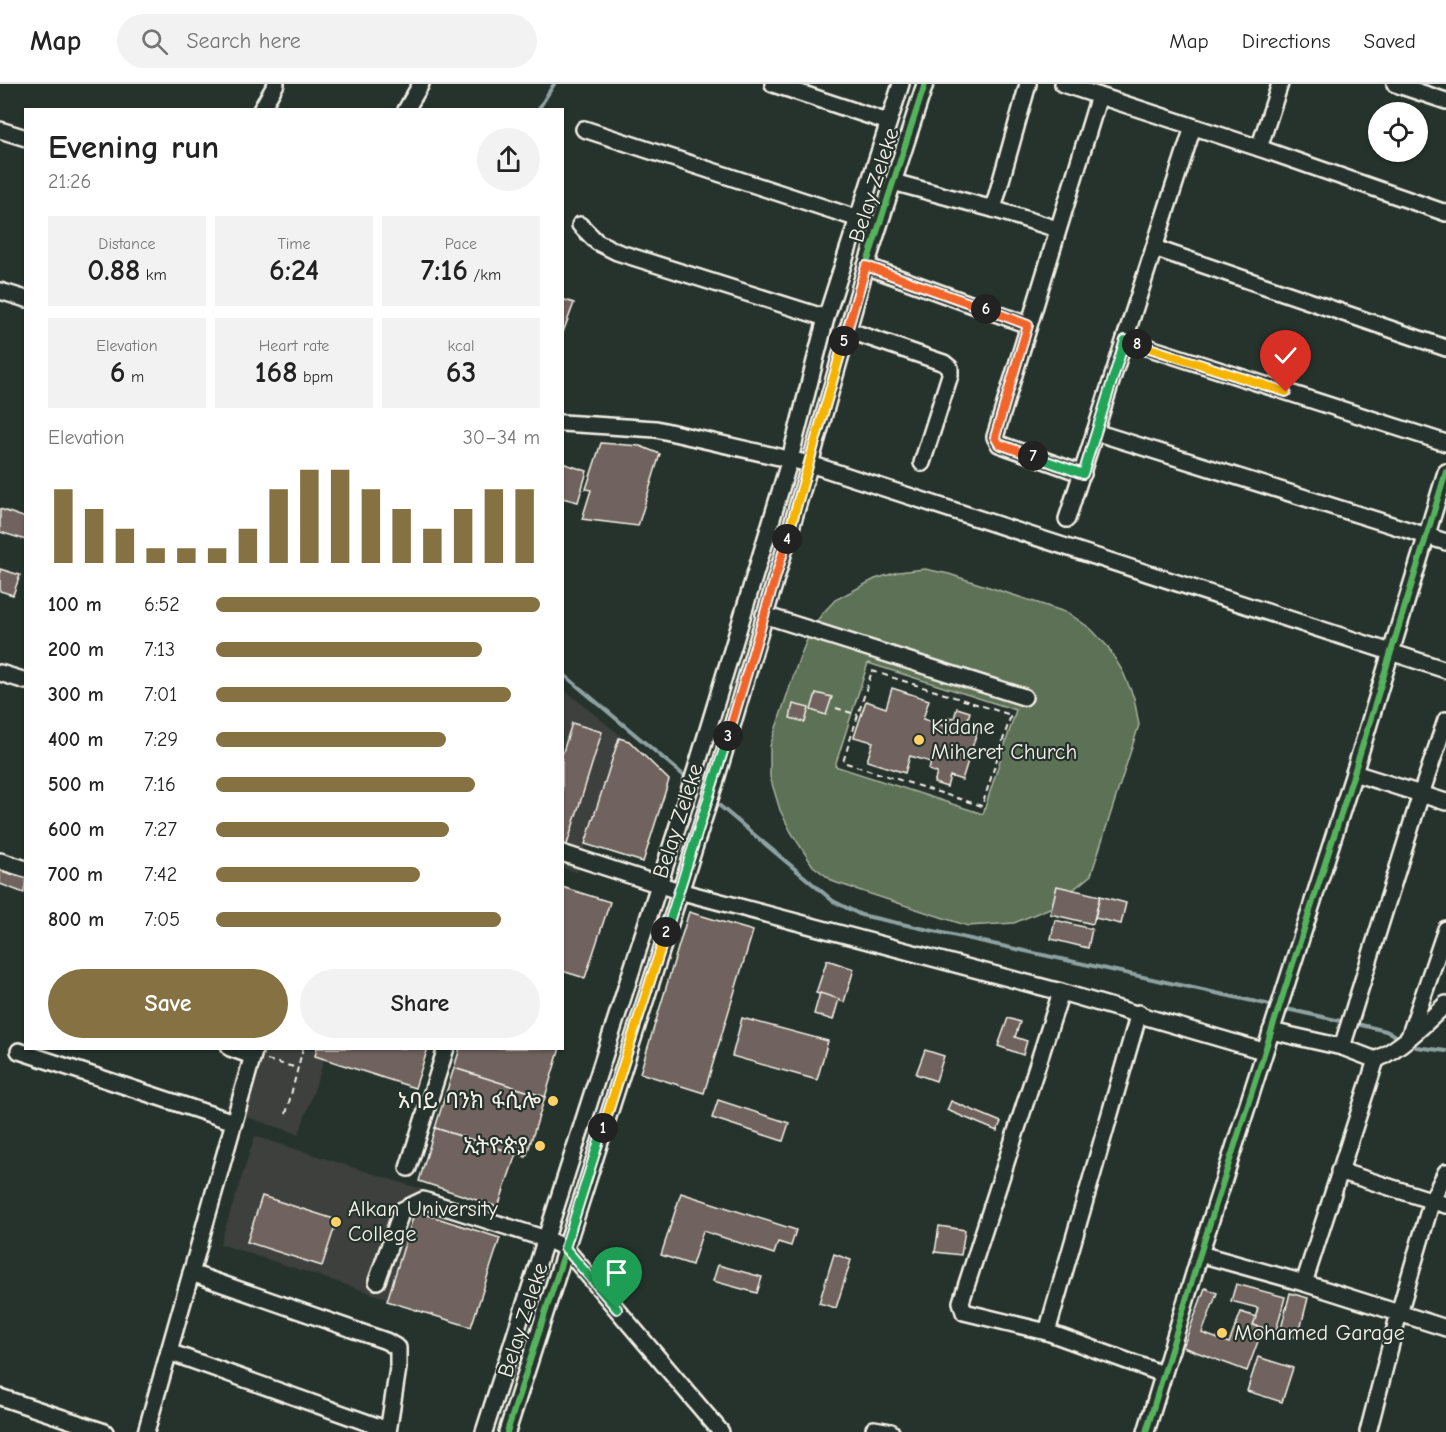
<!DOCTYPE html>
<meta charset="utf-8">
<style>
body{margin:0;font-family:"Comic Neue","Noto Sans Ethiopic",sans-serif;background:#f2f2f2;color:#222;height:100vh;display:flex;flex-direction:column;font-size:22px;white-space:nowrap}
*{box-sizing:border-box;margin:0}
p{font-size:20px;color:#767676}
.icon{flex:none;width:33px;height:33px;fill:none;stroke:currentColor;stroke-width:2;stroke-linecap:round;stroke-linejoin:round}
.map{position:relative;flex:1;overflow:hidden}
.drawer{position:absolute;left:24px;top:24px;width:540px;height:942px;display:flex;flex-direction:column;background:#fff;border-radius:0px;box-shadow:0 2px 4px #0004}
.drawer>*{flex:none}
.buttons{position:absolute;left:1368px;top:18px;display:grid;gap:12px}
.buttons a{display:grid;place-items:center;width:60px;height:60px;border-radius:50%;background:#fff;box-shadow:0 2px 4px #0004;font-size:30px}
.pin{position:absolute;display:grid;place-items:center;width:51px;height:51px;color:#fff;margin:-62px -26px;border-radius:50% 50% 50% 0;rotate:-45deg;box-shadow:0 0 6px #0007}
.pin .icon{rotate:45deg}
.km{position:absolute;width:30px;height:30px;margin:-15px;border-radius:50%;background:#222;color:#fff;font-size:16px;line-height:30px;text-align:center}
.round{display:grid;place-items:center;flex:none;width:63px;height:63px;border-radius:32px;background:#f2f2f2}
.summary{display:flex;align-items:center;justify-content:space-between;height:102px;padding:0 24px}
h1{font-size:33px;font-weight:600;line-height:45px}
.stats{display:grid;grid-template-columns:repeat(3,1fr);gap:9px;height:102px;padding:6px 24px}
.stats div{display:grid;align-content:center;border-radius:0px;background:#f2f2f2;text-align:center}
.stats b{font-size:30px;font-weight:600}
.stats small{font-size:16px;font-weight:400}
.stats p{font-size:16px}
.chart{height:168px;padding:12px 24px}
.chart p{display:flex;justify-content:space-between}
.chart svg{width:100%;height:108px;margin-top:6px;stroke:#857141;stroke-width:6}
.cta{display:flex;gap:12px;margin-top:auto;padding:12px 24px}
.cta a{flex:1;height:69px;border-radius:36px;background:#857141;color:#fff;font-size:24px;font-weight:600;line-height:69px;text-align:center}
.cta a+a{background:#f2f2f2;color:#222}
ul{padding:0 24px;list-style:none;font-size:20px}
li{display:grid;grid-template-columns:96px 72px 1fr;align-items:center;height:45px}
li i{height:15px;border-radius:8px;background:#857141}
header{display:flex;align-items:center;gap:36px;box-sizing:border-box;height:84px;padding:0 30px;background:#fff;border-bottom:2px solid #e0e0e0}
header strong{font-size:28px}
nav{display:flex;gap:33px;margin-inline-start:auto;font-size:21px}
.search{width:420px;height:54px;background:#f2f2f2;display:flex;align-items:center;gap:15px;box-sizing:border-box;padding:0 21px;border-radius:33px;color:#767676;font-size:22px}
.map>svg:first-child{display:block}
.built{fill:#3c413c}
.green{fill:#5c7155;stroke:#a8b19e;stroke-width:1.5;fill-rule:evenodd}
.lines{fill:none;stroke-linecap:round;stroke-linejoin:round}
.stream{stroke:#8fa2a2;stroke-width:4}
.building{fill:#70635e;stroke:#f4f1e8;stroke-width:1.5}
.minor-casing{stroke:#f4f1e8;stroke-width:20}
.path{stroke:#f4f1e8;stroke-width:2;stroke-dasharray:6 4.5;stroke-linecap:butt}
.minor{stroke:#26332d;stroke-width:15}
.cycleway-casing{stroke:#26332d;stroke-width:10}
.cycleway{stroke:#56b35d;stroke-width:6}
.split-1-casing{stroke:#fff;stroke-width:12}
.split-2-casing{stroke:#fff;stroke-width:12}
.split-3-casing{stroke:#fff;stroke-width:12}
.split-4-casing{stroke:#fff;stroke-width:12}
.split-5-casing{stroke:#fff;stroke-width:12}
.split-6-casing{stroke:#fff;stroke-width:12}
.split-7-casing{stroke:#fff;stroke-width:12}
.split-8-casing{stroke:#fff;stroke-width:12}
.split-9-casing{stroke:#fff;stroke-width:12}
.split-1{stroke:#22a559;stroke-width:8}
.split-2{stroke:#f5b400;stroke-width:8}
.split-3{stroke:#22a559;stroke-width:8}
.split-4{stroke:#f0652b;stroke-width:8}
.split-5{stroke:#f5b400;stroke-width:8}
.split-6{stroke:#f0652b;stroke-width:8}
.split-7{stroke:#f0652b;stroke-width:8}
.split-8{stroke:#22a559;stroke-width:8}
.split-9{stroke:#f5b400;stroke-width:8}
.poi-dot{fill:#ffd166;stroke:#26332d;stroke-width:2}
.labels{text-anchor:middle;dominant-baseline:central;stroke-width:4.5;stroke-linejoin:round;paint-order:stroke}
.street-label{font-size:22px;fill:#f4f1e8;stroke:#26332d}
.poi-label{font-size:22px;fill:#f4f1e8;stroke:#26332d;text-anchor:start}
</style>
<header>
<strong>Map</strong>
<div class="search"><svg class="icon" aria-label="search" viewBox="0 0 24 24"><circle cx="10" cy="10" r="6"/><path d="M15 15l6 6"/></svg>Search here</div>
<nav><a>Map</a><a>Directions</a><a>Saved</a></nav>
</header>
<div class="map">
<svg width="1446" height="1348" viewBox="0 0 1446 1348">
<rect width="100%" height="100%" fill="#26332d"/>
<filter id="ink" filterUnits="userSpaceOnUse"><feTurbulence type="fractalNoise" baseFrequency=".0167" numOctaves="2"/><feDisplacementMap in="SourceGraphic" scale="12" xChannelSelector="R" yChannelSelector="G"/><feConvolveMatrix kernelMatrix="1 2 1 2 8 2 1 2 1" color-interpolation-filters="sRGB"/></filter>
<g filter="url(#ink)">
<g class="built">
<path d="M 562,604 L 621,652 L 577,788 L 563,784 Z"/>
<path d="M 243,965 L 328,965 L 299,1050 L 225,1026 Z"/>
<path d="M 255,1052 L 452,1115 L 417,1224 L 220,1160 Z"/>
</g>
<path class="green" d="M 925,485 L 949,490 L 1068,529 L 1091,545 L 1108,563 L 1123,588 L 1134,614 L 1139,641 L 1091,791 L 1052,823 L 1014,839 L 968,842 L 834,798 L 813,782 L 791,748 L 780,726 L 770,693 L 770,662 L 799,575 L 811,546 L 822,530 L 835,516 L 875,495 L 898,488 ZM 868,579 L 1016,626 L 983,730 L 835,682 Z"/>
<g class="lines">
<g class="stream">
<path d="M 538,26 L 554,0"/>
<path d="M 562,589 L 688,695"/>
<path d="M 714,717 L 833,817 L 861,831 L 1275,922"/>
<path d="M 1282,924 L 1345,938"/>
<path d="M 1353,939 L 1386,947 L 1400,954"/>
<path d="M 1409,959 L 1416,963 L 1446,967"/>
</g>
</g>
<g class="building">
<path d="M 562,215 L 574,219 L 562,251 Z"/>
<path d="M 601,359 L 640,362 L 660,370 L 638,442 L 582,435 L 591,406 L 586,405 Z"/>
<path d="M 562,379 L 587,387 L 578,418 L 562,414 Z"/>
<path d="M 0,425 L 26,434 L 26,456 L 0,448 Z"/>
<path d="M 0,485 L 20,491 L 13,511 L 0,507 Z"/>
<path d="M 892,604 L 929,616 L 923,635 L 945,642 L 948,633 L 954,634 L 957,624 L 970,628 L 967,638 L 979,642 L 962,696 L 950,692 L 947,703 L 934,699 L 937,689 L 929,686 L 931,678 L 910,672 L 905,689 L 867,677 L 873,658 L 854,653 L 866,617 L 886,624 Z"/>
<path d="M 816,609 L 832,613 L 826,631 L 811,626 Z"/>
<path d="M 793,620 L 809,624 L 805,638 L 790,634 Z"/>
<path d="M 572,639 L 602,648 L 565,767 L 562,766 L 562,671 Z"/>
<path d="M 619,654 L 629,657 L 669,696 L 643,778 L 585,760 Z"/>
<path d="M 0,783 L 26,793 L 24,809 L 0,800 Z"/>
<path d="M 1057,802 L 1100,812 L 1093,840 L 1050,830 Z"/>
<path d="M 562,803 L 610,818 L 585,894 L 562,887 Z"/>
<path d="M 1100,812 L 1126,819 L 1121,840 L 1095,834 Z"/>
<path d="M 689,828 L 753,847 L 704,1009 L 640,989 Z"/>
<path d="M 1055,836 L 1092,845 L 1088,864 L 1051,855 Z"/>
<path d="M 827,876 L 854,885 L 844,918 L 816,909 Z"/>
<path d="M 820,909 L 839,915 L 833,936 L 814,930 Z"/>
<path d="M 742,934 L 828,957 L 817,996 L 732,972 Z"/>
<path d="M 1008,934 L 1020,938 L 1015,953 L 1027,957 L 1023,971 L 998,962 Z"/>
<path d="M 317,964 L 428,964 L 415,1004 L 315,972 Z"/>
<path d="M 460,964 L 560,964 L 545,1013 L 454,984 Z"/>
<path d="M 925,966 L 944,972 L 936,997 L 916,990 Z"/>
<path d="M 454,984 L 545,1013 L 526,1073 L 435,1044 Z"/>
<path d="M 718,1016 L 789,1039 L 783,1057 L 712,1034 Z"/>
<path d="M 951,1017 L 1001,1038 L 997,1047 L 947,1026 Z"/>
<path d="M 435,1044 L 516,1070 L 498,1123 L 419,1097 Z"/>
<path d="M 681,1109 L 796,1146 L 791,1162 L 778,1158 L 774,1170 L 703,1147 L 692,1181 L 661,1171 Z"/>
<path d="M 262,1112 L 337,1136 L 322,1182 L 247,1158 Z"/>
<path d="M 415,1127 L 500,1154 L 471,1243 L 387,1217 Z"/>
<path d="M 939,1142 L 965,1146 L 961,1171 L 935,1168 Z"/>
<path d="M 834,1170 L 851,1176 L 836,1224 L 819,1219 Z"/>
<path d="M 718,1181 L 762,1193 L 757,1209 L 713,1197 Z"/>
<path d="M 1236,1200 L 1285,1213 L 1276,1247 L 1253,1241 L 1258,1224 L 1231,1217 Z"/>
<path d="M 1205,1204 L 1217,1209 L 1202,1249 L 1229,1259 L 1241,1228 L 1256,1233 L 1253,1241 L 1263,1244 L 1247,1287 L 1183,1263 Z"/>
<path d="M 1290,1209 L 1308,1214 L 1298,1254 L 1280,1249 Z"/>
<path d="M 1258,1273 L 1293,1284 L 1282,1318 L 1247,1307 Z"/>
</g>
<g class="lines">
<defs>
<g id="minor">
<path d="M 773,0 L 888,38"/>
<path d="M 1063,0 L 1259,64 L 1446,129"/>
<path d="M 1395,0 L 1446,17"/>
<path d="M 261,26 L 276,0"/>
<path d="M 406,26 L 421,0"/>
<path d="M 584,45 L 868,138"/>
<path d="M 0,46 L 26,54"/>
<path d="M 1259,64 L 1280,0"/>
<path d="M 893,98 L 993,125 L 1057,145"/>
<path d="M 993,125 L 1028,0"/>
<path d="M 580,141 L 597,158 L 617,168 L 826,234"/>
<path d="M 1154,164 L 1446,264"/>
<path d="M 866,182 L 1028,241"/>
<path d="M 0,207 L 26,215"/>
<path d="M 847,246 L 944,279 L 950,284 L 950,291 L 922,379"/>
<path d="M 1125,256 L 1446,359"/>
<path d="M 562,339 L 656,345 L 810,380 L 1446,586"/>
<path d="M 1095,348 L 1446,458"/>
<path d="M 1083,390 L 999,360 L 995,353 L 1099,12"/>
<path d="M 1067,435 L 1193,43"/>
<path d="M 764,531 L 1024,613"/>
<path d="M 0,589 L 26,597"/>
<path d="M 1354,689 L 1446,718"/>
<path d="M 562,769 L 679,807 L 1061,908 L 1263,967"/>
<path d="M 0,777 L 26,785"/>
<path d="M 1061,908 L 961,1218 L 964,1228 L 1047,1248 L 1163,1290"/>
<path d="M 1271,947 L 1342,963 L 1376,976"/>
<path d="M 1409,953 L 1446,845"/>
<path d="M 1342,963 L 1421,710 L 1446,636"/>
<path d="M 230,964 L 252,972"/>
<path d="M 19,967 L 234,1038"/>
<path d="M 408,1084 L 446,964"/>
<path d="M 1339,1087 L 1446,1121"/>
<path d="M 1200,1170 L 1304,1199 L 1446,1244"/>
<path d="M 191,1189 L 386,1257 L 398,1264 L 398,1284 L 388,1348"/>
<path d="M 377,1197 L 402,1126 L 423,1116 L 546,1155 L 565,1164 L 721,1348"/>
<path d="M 1304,1199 L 1376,976 C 1403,962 1424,941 1446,920"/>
<path d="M 1047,1248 L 1139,929"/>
<path d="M 169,1268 L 388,1346"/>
<path d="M 0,1313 L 105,1348"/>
<path d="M 874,1345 L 891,1348"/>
<path d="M 146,1348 L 255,964"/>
<path d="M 484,1348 L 696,685 L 790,375 L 826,234 L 901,0"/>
<path d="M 507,1348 L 715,699 L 810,380 L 866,182 L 925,0"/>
<path d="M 1146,1348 L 1200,1170 L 1354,689 L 1446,388"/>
<path d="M 1368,1348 L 1399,1229 L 1432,1116 L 1446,1088"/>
</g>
</defs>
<use href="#minor" class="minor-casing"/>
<g class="path">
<path d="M 872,587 L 1011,631 L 982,722 L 843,678 Z"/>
<path d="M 836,624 L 858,631"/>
<path d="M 267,976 L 298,984"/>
<path d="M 286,1030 L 303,964"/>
</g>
<use href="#minor" class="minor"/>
<defs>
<g id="cycleway">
<path d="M 507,1348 L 715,699 L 810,380 L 866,182 L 925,0"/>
<path d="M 1146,1348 L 1200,1170 L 1354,689 L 1446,388"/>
</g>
</defs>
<use href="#cycleway" class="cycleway-casing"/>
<use href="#cycleway" class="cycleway"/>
</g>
</g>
<g class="lines" filter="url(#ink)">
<defs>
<path id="split-1" d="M 603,1044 L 565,1164 L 617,1225"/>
<path id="split-2" d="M 603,1044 L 666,848"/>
<path id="split-3" d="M 666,848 L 728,652"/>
<path id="split-4" d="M 728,652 L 787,455"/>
<path id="split-5" d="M 787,455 L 844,257"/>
<path id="split-6" d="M 844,257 L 866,182 L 986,225"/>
<path id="split-7" d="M 986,225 L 1028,241 L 995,353 L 999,360 L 1033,372"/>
<path id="split-8" d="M 1033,372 L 1083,390 L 1125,256 L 1137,260"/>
<path id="split-9" d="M 1137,260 L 1286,308"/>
</defs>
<use href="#split-1" class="split-1-casing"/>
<use href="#split-2" class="split-2-casing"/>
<use href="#split-3" class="split-3-casing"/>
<use href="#split-4" class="split-4-casing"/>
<use href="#split-5" class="split-5-casing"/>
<use href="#split-6" class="split-6-casing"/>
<use href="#split-7" class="split-7-casing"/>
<use href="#split-8" class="split-8-casing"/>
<use href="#split-9" class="split-9-casing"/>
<use href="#split-1" class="split-1"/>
<use href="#split-2" class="split-2"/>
<use href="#split-3" class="split-3"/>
<use href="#split-4" class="split-4"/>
<use href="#split-5" class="split-5"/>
<use href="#split-6" class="split-6"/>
<use href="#split-7" class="split-7"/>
<use href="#split-8" class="split-8"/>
<use href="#split-9" class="split-9"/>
</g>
<g class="poi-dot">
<circle cx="919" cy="656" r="6"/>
<circle cx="553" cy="1017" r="6"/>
<circle cx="540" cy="1062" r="6"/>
<circle cx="336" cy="1138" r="6"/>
<circle cx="1222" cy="1249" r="6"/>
</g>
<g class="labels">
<g class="street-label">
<text transform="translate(874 101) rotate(-72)">Belay Zeleke</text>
<text transform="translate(678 737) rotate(-72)">Belay Zeleke</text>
<text transform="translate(523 1236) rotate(-72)">Belay Zeleke</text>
</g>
<g class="poi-label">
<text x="931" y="643">Kidane<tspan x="931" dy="25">Miheret Church</tspan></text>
<text x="541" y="1017" text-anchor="end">አባይ ባንክ ፋሲሎ</text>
<text x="528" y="1062" text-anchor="end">ኢትዮጵያ</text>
<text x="348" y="1125">Alkan University<tspan x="348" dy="25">College</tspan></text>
<text x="1234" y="1249">Mohamed Garage</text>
</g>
</g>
</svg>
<div class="buttons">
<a><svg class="icon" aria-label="locate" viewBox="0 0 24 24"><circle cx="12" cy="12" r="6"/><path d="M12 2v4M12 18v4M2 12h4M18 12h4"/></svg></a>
</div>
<div class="pin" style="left:617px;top:1225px;background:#1e9e55"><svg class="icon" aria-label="arrive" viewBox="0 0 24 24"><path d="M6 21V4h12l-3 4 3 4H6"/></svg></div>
<div class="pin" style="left:1286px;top:308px;background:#d93025"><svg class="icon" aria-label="check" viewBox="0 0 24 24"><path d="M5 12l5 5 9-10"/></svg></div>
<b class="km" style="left:603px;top:1044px">1</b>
<b class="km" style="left:666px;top:848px">2</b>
<b class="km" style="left:728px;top:652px">3</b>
<b class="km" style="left:787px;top:455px">4</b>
<b class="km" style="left:844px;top:257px">5</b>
<b class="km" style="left:986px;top:225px">6</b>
<b class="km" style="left:1033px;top:372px">7</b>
<b class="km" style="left:1137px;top:260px">8</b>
<section class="drawer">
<div class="summary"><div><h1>Evening run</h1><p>21:26</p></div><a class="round"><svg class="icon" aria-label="share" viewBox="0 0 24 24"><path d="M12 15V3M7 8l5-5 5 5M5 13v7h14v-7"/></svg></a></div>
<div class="stats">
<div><p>Distance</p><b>0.88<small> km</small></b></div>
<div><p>Time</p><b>6:24</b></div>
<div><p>Pace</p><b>7:16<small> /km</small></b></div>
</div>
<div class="stats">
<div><p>Elevation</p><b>6<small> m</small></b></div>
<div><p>Heart rate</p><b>168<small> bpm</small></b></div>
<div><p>kcal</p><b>63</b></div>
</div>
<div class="chart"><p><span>Elevation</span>30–34 m</p>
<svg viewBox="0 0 160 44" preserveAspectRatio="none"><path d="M5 44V14M15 44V22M25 44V30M35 44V38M45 44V38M55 44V38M65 44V30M75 44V14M85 44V6M95 44V6M105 44V14M115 44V22M125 44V30M135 44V22M145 44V14M155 44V14"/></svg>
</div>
<ul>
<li><b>100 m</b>6:52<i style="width:100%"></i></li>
<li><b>200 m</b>7:13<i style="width:82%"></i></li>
<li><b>300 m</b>7:01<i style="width:91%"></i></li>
<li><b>400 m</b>7:29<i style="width:71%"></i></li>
<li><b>500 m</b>7:16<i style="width:80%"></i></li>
<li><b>600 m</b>7:27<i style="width:72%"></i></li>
<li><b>700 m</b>7:42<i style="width:63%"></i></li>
<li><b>800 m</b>7:05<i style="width:88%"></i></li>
</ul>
<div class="cta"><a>Save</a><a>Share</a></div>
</section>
</div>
